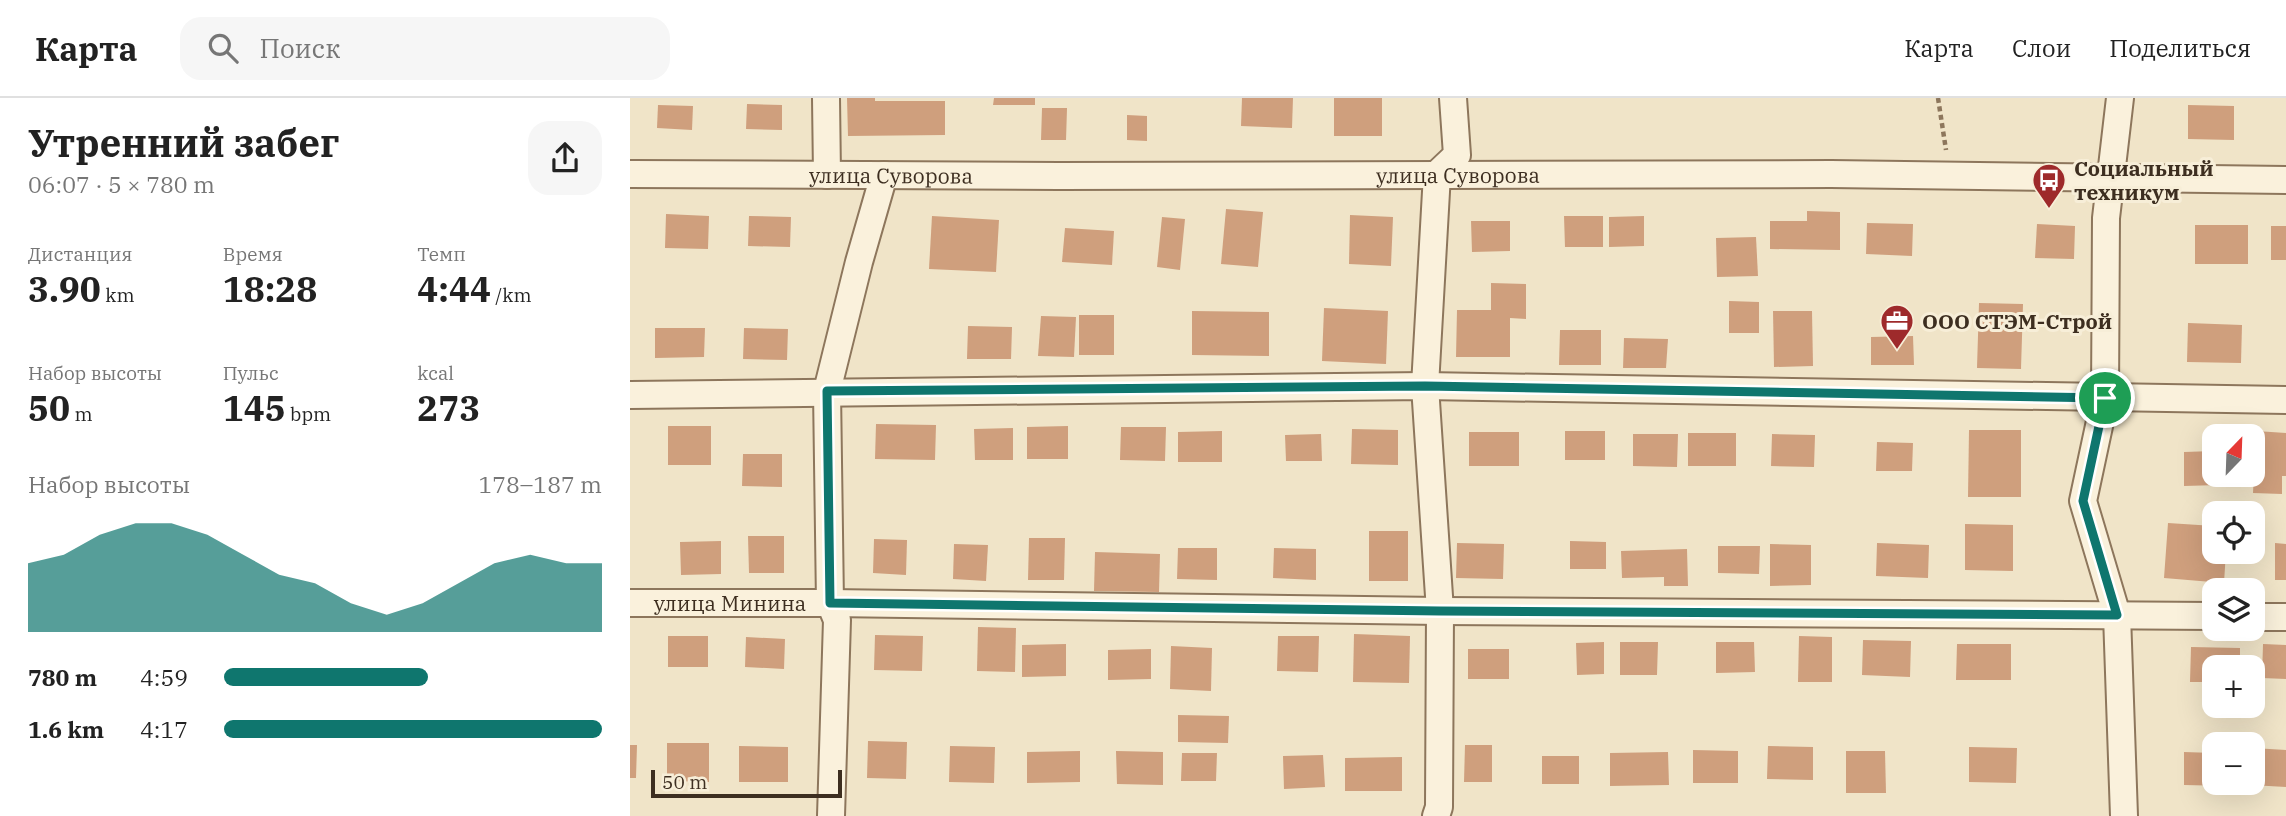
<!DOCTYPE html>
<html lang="ru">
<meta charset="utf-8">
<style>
body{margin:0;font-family:"IBM Plex Serif",serif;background:#f6f6f6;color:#222;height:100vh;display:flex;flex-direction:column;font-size:26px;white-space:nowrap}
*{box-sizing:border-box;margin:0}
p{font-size:23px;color:#767676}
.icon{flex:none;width:38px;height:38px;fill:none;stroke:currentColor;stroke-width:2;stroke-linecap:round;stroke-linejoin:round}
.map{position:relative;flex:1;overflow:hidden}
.side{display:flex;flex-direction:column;background:#fff;width:630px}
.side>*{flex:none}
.needle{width:46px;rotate:23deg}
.fabs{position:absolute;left:1572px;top:326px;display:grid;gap:14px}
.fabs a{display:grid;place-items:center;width:63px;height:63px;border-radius:14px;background:#fff;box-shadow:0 7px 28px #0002;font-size:35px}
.scale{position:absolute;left:21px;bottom:18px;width:191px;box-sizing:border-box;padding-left:7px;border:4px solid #3d2e20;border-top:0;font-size:19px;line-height:24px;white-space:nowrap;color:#3d2e20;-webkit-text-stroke:5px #f7eed8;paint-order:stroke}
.pin{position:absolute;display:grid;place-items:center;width:60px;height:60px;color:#fff;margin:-30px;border:4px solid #fff;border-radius:50%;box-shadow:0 2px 7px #0007}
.round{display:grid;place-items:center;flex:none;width:74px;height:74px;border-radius:21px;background:#f6f6f6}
.headline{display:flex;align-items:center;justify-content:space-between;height:119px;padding:0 28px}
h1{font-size:38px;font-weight:800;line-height:52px}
.stats{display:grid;grid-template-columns:repeat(3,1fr);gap:10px;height:119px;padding:7px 28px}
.stats div{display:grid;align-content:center}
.stats b{font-size:35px;font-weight:800}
.stats small{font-size:19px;font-weight:400}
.stats p{font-size:19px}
.chart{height:196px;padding:14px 28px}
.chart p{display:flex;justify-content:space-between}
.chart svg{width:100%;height:126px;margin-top:7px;fill:#0f766e;opacity:.7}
ul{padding:0 28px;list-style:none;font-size:23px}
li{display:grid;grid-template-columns:112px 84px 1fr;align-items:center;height:52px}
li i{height:18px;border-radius:9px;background:#0f766e}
header{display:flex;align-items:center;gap:42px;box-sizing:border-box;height:98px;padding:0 35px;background:#fff;border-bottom:2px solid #e0e0e0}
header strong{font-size:33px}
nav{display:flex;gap:38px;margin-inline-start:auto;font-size:24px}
.search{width:490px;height:63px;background:#f6f6f6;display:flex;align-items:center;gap:18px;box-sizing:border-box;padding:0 24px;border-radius:21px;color:#767676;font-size:26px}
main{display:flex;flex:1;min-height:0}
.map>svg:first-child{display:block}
.building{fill:#cf9f7d}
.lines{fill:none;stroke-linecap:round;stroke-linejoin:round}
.minor-casing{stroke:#8d765c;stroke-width:30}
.path{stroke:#8d765c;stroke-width:4.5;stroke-dasharray:5 3.5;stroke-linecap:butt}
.minor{stroke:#faf1dc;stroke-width:26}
.route-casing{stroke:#fff;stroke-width:14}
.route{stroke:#0f766e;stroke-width:9}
.labels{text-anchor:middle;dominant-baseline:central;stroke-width:6;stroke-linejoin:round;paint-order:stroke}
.poi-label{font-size:21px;font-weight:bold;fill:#3d2e20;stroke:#f7eed8;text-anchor:start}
.street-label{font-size:21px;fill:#3d2e20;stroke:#f7eed8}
</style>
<header>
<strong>Карта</strong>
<div class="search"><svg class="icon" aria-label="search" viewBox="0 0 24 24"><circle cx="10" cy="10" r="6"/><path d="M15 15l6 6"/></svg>Поиск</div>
<nav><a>Карта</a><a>Слои</a><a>Поделиться</a></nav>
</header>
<main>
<section class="side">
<div class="headline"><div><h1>Утренний забег</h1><p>06:07 · 5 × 780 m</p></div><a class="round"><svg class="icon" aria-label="share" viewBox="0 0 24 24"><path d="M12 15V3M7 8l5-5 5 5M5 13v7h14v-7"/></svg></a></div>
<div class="stats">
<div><p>Дистанция</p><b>3.90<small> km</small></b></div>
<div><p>Время</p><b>18:28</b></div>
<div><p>Темп</p><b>4:44<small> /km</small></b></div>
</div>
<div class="stats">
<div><p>Набор высоты</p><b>50<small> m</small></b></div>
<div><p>Пульс</p><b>145<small> bpm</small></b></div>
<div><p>kcal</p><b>273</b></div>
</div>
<div class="chart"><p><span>Набор высоты</span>178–187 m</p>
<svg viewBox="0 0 160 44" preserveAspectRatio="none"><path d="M0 44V20L10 17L20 10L30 6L40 6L50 10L60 17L70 24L80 27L90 34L100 38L110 34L120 27L130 20L140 17L150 20L160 20V44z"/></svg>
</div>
<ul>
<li><b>780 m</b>4:59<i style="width:54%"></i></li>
<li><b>1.6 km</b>4:17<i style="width:100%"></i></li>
</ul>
</section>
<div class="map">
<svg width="1656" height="718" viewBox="0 0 1656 718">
<rect width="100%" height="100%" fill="#f0e4c8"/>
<g class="building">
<path d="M 217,0 L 245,0 L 245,3 L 315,3 L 315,37 L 218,38 Z"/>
<path d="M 364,0 L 405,0 L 405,7 L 363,7 Z"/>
<path d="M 612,0 L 663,0 L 662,30 L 611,28 Z"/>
<rect x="704" y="0" width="48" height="38"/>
<path d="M 117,6 L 152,7 L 152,32 L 116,31 Z"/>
<path d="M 28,7 L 63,8 L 62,32 L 27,30 Z"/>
<path d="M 1558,7 L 1604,8 L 1604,42 L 1558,41 Z"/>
<path d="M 412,10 L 437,10 L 436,42 L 411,42 Z"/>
<path d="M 497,17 L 517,18 L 517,43 L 497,42 Z"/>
<path d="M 596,111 L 633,114 L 628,169 L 591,166 Z"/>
<path d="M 1177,113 L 1210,114 L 1210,152 L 1140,151 L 1140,123 L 1177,123 Z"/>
<path d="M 36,116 L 79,118 L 78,151 L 35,150 Z"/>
<path d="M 720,117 L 763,119 L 761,168 L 719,166 Z"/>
<path d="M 119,118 L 161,119 L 160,149 L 118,148 Z"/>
<path d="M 302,118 L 369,122 L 366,174 L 299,171 Z"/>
<path d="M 934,118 L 973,118 L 973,149 L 935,149 Z"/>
<path d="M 1014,118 L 1014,148 L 979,149 L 979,119 Z"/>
<path d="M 532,119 L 555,121 L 550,172 L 527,169 Z"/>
<path d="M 841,123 L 880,123 L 880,153 L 842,154 Z"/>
<path d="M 1237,125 L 1283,126 L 1282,158 L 1236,156 Z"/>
<path d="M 1407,126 L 1445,128 L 1444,161 L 1405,160 Z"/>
<rect x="1565" y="127" width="53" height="39"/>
<rect x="1641" y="128" width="15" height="34"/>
<path d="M 435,130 L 484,133 L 482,167 L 432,164 Z"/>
<path d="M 1126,139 L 1128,178 L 1087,179 L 1086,140 Z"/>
<path d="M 861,185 L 896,186 L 896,221 L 880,220 L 880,259 L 826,259 L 827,212 L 861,212 Z"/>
<path d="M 1099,203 L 1129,204 L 1129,235 L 1099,235 Z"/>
<path d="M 1349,205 L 1393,206 L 1391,271 L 1347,270 Z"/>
<path d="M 694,210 L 758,213 L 756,266 L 692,263 Z"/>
<path d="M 562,213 L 639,214 L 639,258 L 562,257 Z"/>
<path d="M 1143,213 L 1182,213 L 1183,268 L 1144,269 Z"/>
<rect x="449" y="217" width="35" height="40"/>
<path d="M 411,218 L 446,219 L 444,259 L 408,258 Z"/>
<path d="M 1558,225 L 1612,227 L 1611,265 L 1557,264 Z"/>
<path d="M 338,228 L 382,229 L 381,261 L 337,261 Z"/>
<path d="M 25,230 L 75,230 L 74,259 L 25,260 Z"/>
<path d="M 114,230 L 158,231 L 157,262 L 113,261 Z"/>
<path d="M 930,232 L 971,232 L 971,267 L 929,267 Z"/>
<path d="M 1283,238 L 1284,267 L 1241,267 L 1241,239 Z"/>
<path d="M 994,240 L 1038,241 L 1036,270 L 993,270 Z"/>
<path d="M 246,326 L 306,327 L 305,362 L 245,361 Z"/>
<rect x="38" y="328" width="43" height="39"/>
<path d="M 438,328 L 438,361 L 397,361 L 397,329 Z"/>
<path d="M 491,329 L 536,329 L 535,363 L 490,362 Z"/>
<path d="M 383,330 L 383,362 L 345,362 L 344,331 Z"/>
<path d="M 722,331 L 768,332 L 768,367 L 721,366 Z"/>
<path d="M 1339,332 L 1391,332 L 1391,399 L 1338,399 Z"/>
<path d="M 592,333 L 592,364 L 548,364 L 548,334 Z"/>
<rect x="935" y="333" width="40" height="29"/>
<path d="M 1626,333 L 1656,335 L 1656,378 L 1652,378 L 1652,396 L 1623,395 Z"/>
<rect x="839" y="334" width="50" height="34"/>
<rect x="1058" y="335" width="48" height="33"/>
<path d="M 691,336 L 692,363 L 656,363 L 655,337 Z"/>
<path d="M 1003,336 L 1048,336 L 1047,369 L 1003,368 Z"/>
<path d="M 1142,336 L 1185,337 L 1184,369 L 1141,368 Z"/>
<path d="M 1247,344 L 1283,345 L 1282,373 L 1246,373 Z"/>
<path d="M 1584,353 L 1584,376 L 1589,376 L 1589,387 L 1554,388 L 1554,354 Z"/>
<path d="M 113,356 L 152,356 L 152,389 L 112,388 Z"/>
<path d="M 1538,425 L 1584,428 L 1584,453 L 1596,453 L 1594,485 L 1534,480 Z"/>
<path d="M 1335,426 L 1383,427 L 1383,473 L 1335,472 Z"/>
<rect x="739" y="433" width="39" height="50"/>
<path d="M 118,438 L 154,438 L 154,475 L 119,475 Z"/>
<path d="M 399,440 L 435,440 L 434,482 L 398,482 Z"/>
<path d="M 244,441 L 277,442 L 276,477 L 243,475 Z"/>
<path d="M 91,443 L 91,476 L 51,477 L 50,444 Z"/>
<path d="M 940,443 L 976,444 L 976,471 L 940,471 Z"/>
<path d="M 827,445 L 874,446 L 873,481 L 826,480 Z"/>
<path d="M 1247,445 L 1299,447 L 1298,480 L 1246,478 Z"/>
<path d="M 1645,445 L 1656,446 L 1656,482 L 1645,482 Z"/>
<path d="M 324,446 L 358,447 L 356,483 L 323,481 Z"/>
<path d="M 1140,446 L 1181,447 L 1181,487 L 1140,488 Z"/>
<path d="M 1088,448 L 1130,448 L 1129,476 L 1088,475 Z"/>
<path d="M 548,450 L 587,450 L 587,482 L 547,481 Z"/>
<path d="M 644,450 L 686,451 L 686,482 L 643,480 Z"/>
<path d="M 1057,451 L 1058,488 L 1034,488 L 1034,479 L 992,480 L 991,453 Z"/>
<path d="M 465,454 L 530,456 L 529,494 L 464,493 Z"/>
<path d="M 348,529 L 386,530 L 385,574 L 347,573 Z"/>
<path d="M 724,536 L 780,538 L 779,585 L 723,584 Z"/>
<path d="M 245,537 L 293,538 L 292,573 L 244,572 Z"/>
<rect x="38" y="538" width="40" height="31"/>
<path d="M 648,538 L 689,538 L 688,574 L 647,573 Z"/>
<path d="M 1169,538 L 1202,539 L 1202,584 L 1168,584 Z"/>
<path d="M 116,539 L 155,541 L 154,571 L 115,569 Z"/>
<path d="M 1233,542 L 1281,543 L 1280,579 L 1232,577 Z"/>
<path d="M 974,544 L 974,576 L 947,577 L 946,545 Z"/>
<path d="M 990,544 L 1028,544 L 1027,577 L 990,577 Z"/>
<path d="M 1086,544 L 1124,544 L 1125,574 L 1086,575 Z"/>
<path d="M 436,546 L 436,578 L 392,579 L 392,547 Z"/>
<path d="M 1327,546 L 1381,546 L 1381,582 L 1326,582 Z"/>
<path d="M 1633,546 L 1656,547 L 1656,581 L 1632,580 Z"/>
<path d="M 541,548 L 582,550 L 581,593 L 540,591 Z"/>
<path d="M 1561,549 L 1610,550 L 1610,569 L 1584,569 L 1584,584 L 1560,584 Z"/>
<path d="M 521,551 L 521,581 L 478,582 L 478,552 Z"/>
<rect x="838" y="551" width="41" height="30"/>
<path d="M 548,617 L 599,618 L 598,645 L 548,644 Z"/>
<path d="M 238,643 L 277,644 L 276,681 L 237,680 Z"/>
<path d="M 37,645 L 79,645 L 79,684 L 37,683 Z"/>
<path d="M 0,647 L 7,647 L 6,680 L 0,680 Z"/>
<path d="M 835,647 L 862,647 L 862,684 L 834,684 Z"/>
<path d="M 109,648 L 158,649 L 158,684 L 109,684 Z"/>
<path d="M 320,648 L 365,649 L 364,685 L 319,684 Z"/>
<path d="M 1138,648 L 1183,649 L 1183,682 L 1137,681 Z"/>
<path d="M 1339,649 L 1387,650 L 1386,685 L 1339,684 Z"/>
<path d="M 1623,650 L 1656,652 L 1656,689 L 1621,687 Z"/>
<path d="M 1063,652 L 1108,653 L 1108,685 L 1063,685 Z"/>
<path d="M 450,653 L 450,684 L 397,685 L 397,654 Z"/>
<path d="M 486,653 L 533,654 L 533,687 L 487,686 Z"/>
<path d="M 1216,653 L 1255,653 L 1256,695 L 1216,695 Z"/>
<path d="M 1038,654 L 1039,687 L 980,688 L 980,655 Z"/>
<path d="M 1554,654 L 1584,655 L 1584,684 L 1599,684 L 1599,688 L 1554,687 Z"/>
<path d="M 552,655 L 587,655 L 586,683 L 551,683 Z"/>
<path d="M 693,657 L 695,689 L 654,691 L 653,658 Z"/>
<rect x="912" y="658" width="37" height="28"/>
<path d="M 772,659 L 772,693 L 715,693 L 715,660 Z"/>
</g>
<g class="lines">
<defs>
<g id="minor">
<path d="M 196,0 L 197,77"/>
<path d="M 1490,0 L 1476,120 L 1475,300 L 1453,403 L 1487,517 L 1494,718"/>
<path id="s1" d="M 0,76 L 429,78 L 1201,76 L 1656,82"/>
<path d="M 0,297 L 795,288 L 1656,302"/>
<path id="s2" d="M 0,505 L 200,505 L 810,513 L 1584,518"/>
<path d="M 1622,519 L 1656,519"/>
<path d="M 201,718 L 207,522 L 200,505 L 197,293 L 229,164 L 254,77"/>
<path d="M 806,718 L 809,709 L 810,513 L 795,288 L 807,76 L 827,57 L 823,0"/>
</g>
</defs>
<use href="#minor" class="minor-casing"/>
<path class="path" d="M 1308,0 L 1316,52"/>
<use href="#minor" class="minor"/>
</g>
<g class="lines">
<defs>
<path id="route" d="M 795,288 L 1475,300 L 1453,403 L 1487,517 L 810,513 L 200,505 L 197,293 Z"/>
</defs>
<use href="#route" class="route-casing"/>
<use href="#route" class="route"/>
</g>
<defs>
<symbol id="bus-pin" viewBox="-11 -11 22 30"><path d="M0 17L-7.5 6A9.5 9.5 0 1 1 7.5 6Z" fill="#9e2a2b" stroke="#f7eed8"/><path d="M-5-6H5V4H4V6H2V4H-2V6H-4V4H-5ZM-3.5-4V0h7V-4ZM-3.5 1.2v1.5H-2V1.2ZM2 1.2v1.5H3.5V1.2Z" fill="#fff"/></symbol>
<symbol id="office-pin" viewBox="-11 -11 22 30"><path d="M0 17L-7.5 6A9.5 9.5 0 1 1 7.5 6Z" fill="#9e2a2b" stroke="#f7eed8"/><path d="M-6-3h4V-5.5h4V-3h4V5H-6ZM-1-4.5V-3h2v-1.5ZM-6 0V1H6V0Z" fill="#fff"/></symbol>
</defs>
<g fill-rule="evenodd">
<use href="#bus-pin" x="1400" y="63" width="38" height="52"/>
<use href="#office-pin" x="1248" y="204" width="38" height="52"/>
</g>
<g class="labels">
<g class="poi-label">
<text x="1444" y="70">Социальный<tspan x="1444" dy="24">техникум</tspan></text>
<text x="1292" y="223">ООО СТЭМ-Строй</text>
</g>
<g class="street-label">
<text stroke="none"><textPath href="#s1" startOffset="828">улица Суворова</textPath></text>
<text stroke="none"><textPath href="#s1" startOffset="261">улица Суворова</textPath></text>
<text stroke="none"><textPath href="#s2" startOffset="100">улица Минина</textPath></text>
</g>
</g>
</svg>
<div class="fabs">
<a><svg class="needle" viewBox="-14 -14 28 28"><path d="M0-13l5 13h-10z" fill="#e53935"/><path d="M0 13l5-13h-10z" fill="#767676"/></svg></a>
<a><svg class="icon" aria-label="locate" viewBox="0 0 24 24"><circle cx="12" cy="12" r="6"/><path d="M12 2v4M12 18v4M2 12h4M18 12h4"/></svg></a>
<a><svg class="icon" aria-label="layers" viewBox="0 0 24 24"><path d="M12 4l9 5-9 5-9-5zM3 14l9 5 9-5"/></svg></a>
<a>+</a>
<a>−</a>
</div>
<div class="scale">50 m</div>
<div class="pin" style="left:1475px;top:300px;background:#1e9e55"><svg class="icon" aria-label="arrive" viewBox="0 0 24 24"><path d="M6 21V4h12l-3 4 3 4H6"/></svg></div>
</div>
</main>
